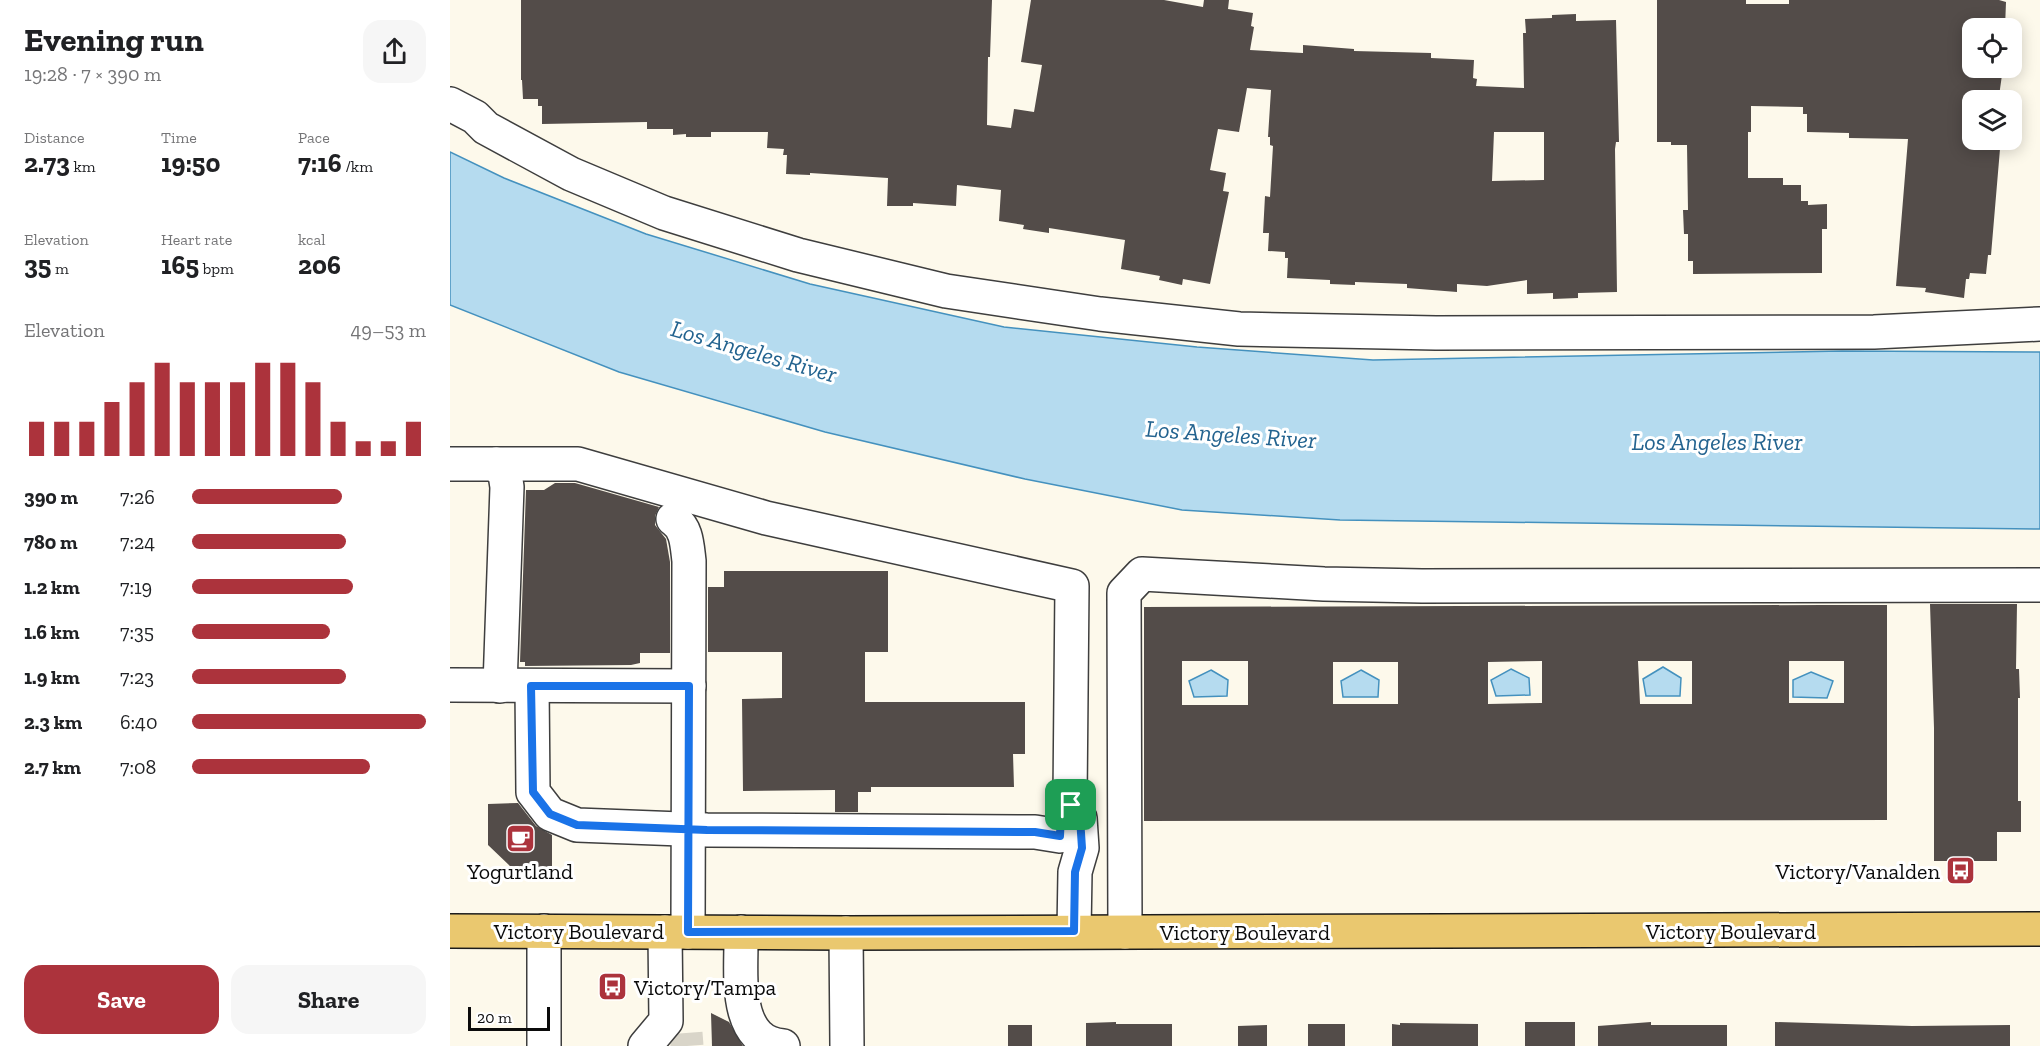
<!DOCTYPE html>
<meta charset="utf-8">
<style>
body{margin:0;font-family:"Zilla Slab",serif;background:#f6f6f6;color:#202124;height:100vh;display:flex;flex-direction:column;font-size:22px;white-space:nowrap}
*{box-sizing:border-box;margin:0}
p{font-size:20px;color:#757577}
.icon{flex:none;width:33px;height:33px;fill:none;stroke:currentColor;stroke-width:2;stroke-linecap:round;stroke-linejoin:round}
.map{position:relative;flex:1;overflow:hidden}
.details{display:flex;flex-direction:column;background:#fff;width:450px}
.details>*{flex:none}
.tools{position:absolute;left:1512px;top:18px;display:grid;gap:12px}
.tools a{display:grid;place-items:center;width:60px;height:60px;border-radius:12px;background:#fff;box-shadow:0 3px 15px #0003;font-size:30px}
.scale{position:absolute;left:18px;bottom:15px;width:82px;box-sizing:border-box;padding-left:6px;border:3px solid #0b0b0b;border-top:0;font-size:16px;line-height:21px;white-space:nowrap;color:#0b0b0b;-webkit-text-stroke:4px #fff;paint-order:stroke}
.pin{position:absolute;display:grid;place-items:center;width:51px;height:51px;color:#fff;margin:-26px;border-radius:12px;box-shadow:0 3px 9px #0006}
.round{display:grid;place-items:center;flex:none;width:63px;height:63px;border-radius:18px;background:#f6f6f6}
.summary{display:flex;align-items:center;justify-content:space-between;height:102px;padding:0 24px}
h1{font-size:33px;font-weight:800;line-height:45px}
.stats{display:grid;grid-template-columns:repeat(3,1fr);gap:9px;height:102px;padding:6px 24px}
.stats div{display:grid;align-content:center}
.stats b{font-size:26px;font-weight:800}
.stats small{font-size:16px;font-weight:400}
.stats p{font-size:16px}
.chart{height:168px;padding:12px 24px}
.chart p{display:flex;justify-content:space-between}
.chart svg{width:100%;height:108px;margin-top:6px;stroke:#ac333c;stroke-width:6}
.button{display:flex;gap:12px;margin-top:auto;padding:12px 24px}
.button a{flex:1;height:69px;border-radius:18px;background:#ac333c;color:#fff;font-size:24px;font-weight:800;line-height:69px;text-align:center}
.button a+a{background:#f6f6f6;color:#202124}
ul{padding:0 24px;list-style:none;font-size:20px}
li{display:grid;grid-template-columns:96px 72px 1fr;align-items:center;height:45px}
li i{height:15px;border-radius:8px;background:#ac333c}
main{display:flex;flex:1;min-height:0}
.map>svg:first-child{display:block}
.water{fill:#b5dbef;stroke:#4491be;stroke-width:1.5}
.building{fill:#534c49;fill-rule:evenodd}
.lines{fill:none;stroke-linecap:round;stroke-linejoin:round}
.minor-tunnel{stroke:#d9d5c9;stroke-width:33;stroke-dasharray:33 16;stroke-linecap:butt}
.minor-casing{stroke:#3e3e3e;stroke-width:36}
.major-casing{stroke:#1c1c1c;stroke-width:36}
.minor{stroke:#fff;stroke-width:33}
.major{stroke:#eac86f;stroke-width:33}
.route-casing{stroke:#fff;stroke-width:12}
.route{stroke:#1a73e8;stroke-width:8}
.labels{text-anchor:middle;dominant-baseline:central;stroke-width:6;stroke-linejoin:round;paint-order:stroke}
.poi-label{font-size:22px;fill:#0b0b0b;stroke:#fff}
.street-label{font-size:22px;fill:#0b0b0b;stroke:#fff}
.water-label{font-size:24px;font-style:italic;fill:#23638f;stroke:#fff}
</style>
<main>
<section class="details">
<div class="summary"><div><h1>Evening run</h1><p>19:28 · 7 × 390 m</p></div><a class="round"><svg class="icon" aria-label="share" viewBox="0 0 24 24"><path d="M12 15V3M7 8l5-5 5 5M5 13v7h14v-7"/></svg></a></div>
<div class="stats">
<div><p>Distance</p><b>2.73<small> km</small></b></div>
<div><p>Time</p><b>19:50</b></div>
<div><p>Pace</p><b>7:16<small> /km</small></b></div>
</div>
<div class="stats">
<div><p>Elevation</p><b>35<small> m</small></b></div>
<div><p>Heart rate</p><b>165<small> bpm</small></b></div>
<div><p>kcal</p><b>206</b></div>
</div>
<div class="chart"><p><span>Elevation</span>49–53 m</p>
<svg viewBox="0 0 160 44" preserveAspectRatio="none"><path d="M5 44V30M15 44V30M25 44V30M35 44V22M45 44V14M55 44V6M65 44V14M75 44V14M85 44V14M95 44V6M105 44V6M115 44V14M125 44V30M135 44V38M145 44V38M155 44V30"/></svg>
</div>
<ul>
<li><b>390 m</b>7:26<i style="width:64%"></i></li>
<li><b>780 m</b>7:24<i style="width:66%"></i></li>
<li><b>1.2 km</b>7:19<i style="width:69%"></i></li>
<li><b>1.6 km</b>7:35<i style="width:59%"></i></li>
<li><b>1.9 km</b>7:23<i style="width:66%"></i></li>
<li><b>2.3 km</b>6:40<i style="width:100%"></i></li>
<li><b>2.7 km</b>7:08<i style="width:76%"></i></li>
</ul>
<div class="button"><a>Save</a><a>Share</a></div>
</section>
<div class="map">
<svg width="1590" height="1046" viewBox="0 0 1590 1046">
<rect width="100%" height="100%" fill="#fdf9eb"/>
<g class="water">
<path d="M 0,152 L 54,178 L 196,234 L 360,284 L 554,327 L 747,347 L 923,360 L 1392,351 L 1590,352 L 1590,529 L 890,520 L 732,510 L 575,479 L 375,432 L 169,372 L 0,305 Z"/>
<path d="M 1213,667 L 1231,678 L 1230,696 L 1196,696 L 1193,679 Z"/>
<path d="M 1061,669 L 1079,678 L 1080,695 L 1046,696 L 1041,680 Z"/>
<path d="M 761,670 L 778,680 L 777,696 L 744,697 L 739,681 Z"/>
<path d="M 911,670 L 929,680 L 928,697 L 893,697 L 891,681 Z"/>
<path d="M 1361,672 L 1383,681 L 1377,698 L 1343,697 L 1343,680 Z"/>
</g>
<g class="building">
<path d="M 71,0 L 542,0 L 540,57 L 538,57 L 537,125 L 561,128 L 564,109 L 584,112 L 592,65 L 571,62 L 581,0 L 714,0 L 753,7 L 754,0 L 779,0 L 778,9 L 803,13 L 801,26 L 804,27 L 800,50 L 853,53 L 853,45 L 904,49 L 904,51 L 981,53 L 981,58 L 1024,60 L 1023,78 L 1027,79 L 1026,86 L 1074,88 L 1073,33 L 1076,33 L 1075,19 L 1102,18 L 1102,15 L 1126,14 L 1126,21 L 1166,20 L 1169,142 L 1166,142 L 1165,149 L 1167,292 L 1128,293 L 1128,298 L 1103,299 L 1103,293 L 1077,294 L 1077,280 L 1037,286 L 1007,284 L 1007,292 L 957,288 L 957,284 L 905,282 L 905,285 L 880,284 L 880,280 L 837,278 L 838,258 L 835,258 L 835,252 L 818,251 L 819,233 L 813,233 L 815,196 L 820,197 L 823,146 L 820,145 L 820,137 L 818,137 L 821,90 L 797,88 L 789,132 L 768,129 L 760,170 L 776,173 L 773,191 L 779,192 L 760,284 L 733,279 L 732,285 L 709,280 L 710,276 L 671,269 L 675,240 L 599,228 L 599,233 L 573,229 L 574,225 L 549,221 L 551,190 L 507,185 L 506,206 L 463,203 L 463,206 L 437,206 L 438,178 L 360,173 L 360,175 L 336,174 L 337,155 L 333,155 L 334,149 L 317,148 L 318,132 L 261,132 L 261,137 L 236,137 L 236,134 L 223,135 L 223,129 L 197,129 L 197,122 L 92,124 L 92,106 L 88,106 L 88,99 L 73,99 L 72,80 L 71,80 ZM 1044,132 L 1094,132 L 1094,180 L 1042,181 Z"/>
<path d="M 1207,0 L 1296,0 L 1296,4 L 1339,4 L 1339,0 L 1549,0 L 1556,2 L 1555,28 L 1522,28 L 1522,68 L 1553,68 L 1549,96 L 1524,95 L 1522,100 L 1522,140 L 1549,140 L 1548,148 L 1550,149 L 1541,255 L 1538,255 L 1536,274 L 1520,273 L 1519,279 L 1516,279 L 1514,298 L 1475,292 L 1476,288 L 1446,286 L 1458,139 L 1399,138 L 1399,133 L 1357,132 L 1357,114 L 1353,114 L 1353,107 L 1301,106 L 1301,132 L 1298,132 L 1298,178 L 1333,178 L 1333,185 L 1351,185 L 1351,201 L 1358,201 L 1358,205 L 1377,204 L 1377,229 L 1372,229 L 1372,273 L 1243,274 L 1243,261 L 1238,261 L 1238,234 L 1234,234 L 1233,210 L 1238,210 L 1237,145 L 1221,145 L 1221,142 L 1207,142 Z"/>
<path d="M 105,483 L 125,483 L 209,507 L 205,516 L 205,525 L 216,539 L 220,562 L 220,653 L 190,653 L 190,663 L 181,665 L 75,666 L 75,662 L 70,662 L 76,490 L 94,490 Z"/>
<path d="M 274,571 L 438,571 L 438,652 L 415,652 L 415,702 L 575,702 L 575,754 L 563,754 L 564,787 L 421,787 L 421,792 L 408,792 L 408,812 L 385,812 L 385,790 L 293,791 L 292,699 L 332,698 L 332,652 L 258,652 L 258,587 L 274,587 Z"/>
<path d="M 1480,604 L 1567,604 L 1566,669 L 1569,669 L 1570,698 L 1568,698 L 1568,801 L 1571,801 L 1571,832 L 1547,832 L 1547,861 L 1484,861 L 1484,728 Z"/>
<path d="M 1372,605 L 1437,605 L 1437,820 L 694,821 L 694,607 ZM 732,661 L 798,661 L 798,705 L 732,705 ZM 1092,661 L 1092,703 L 1038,704 L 1038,662 ZM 1188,661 L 1242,661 L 1242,704 L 1190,704 ZM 1339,661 L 1394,661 L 1394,703 L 1339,703 ZM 883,662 L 948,662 L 948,704 L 883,704 Z"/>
<path d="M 68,803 L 86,826 L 102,835 L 102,868 L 61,867 L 38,845 L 38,804 Z"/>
<path d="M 261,1013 L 279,1022 L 293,1046 L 262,1046 Z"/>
<path d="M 666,1022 L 666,1024 L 722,1024 L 722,1046 L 636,1046 L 636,1023 Z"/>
<rect x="1075" y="1022" width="50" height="24"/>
<path d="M 1201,1022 L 1201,1025 L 1277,1025 L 1277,1046 L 1148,1046 L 1148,1026 Z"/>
<path d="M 1325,1022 L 1462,1026 L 1560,1025 L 1560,1046 L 1325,1046 Z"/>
<path d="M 950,1023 L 1028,1024 L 1028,1046 L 942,1046 L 942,1024 L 950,1025 Z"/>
<rect x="858" y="1024" width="37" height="22"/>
<rect x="558" y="1025" width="24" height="21"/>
<path d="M 817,1025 L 817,1046 L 788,1046 L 788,1026 Z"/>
</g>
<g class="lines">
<path class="minor-tunnel" d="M 236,1033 L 237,1046"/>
<defs>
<g id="minor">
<path d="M 0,104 L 25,117 L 36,128 L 121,174 L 214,213 L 348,255 L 496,291 L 650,314 L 789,329 L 986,333 L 1424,332 L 1590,324"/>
<path d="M 0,464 L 128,464 L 316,518 L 622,586 L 620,799 L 621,805 L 630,818 L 632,848 L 625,872 L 624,931"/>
<path d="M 46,464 L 55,474 L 57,487 L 50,686"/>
<path d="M 223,519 C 237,528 237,545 239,561 L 238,932"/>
<path d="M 0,685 L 239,686"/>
<path d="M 82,686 L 83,792 L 100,814 L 127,825 L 257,830 L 585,832 L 610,836"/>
<path d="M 94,931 L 94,1046"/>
<path d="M 291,932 C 292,970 281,1041 333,1046"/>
<path d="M 675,932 L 674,593 L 692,574 L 874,584 L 972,586 L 1590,585"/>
<path d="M 396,933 L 397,1046"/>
<path d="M 195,1046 L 216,1021 L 215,932"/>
</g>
<path id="major" d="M 0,931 L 396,933 L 1590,929"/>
</defs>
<use href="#minor" class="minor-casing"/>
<use href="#major" class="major-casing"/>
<use href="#minor" class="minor"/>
<use href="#major" class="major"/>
</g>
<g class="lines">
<defs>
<path id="route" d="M 621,805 L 611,813 L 610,836 L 585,832 L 257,830 L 127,825 L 100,814 L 83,792 L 81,686 L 239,686 L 238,932 L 624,931 L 625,872 L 632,848 L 630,818 L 621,805"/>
</defs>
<use href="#route" class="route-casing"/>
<use href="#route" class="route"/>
</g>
<defs>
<symbol id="cafe-square" viewBox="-11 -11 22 22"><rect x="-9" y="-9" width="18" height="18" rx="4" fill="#ac333c" stroke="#fff"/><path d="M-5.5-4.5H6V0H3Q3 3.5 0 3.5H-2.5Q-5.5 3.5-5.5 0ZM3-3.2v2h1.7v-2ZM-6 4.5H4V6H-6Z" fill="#fff"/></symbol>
<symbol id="bus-square" viewBox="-11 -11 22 22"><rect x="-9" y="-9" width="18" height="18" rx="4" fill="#ac333c" stroke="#fff"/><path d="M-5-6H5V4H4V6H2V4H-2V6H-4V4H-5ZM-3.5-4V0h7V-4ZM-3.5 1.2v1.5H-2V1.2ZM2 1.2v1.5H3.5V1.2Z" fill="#fff"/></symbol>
</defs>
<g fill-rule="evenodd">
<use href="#cafe-square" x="54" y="822" width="33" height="33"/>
<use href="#bus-square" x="1494" y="854" width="33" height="33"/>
<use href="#bus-square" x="146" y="970" width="33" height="33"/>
</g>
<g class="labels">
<g class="poi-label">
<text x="70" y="871">Yogurtland</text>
<text x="1490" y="871" text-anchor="end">Victory/Vanalden</text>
<text x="184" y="987" text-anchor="start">Victory/Tampa</text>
</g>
<g class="street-label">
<text x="129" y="931">Victory Boulevard</text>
<text x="1281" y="931">Victory Boulevard</text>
<text x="795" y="932">Victory Boulevard</text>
</g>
<g class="water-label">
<text transform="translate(304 351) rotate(16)">Los Angeles River</text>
<text transform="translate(781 434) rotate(4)">Los Angeles River</text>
<text x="1267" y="441">Los Angeles River</text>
</g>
</g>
</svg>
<div class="tools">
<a><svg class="icon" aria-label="locate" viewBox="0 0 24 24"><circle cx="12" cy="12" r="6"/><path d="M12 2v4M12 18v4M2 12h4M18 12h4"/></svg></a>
<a><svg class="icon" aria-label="layers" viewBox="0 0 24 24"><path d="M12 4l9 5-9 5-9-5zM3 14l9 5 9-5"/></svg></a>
</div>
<div class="scale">20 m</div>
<div class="pin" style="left:621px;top:805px;background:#1e9e55"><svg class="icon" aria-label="arrive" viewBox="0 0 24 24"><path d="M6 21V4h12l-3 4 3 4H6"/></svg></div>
</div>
</main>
